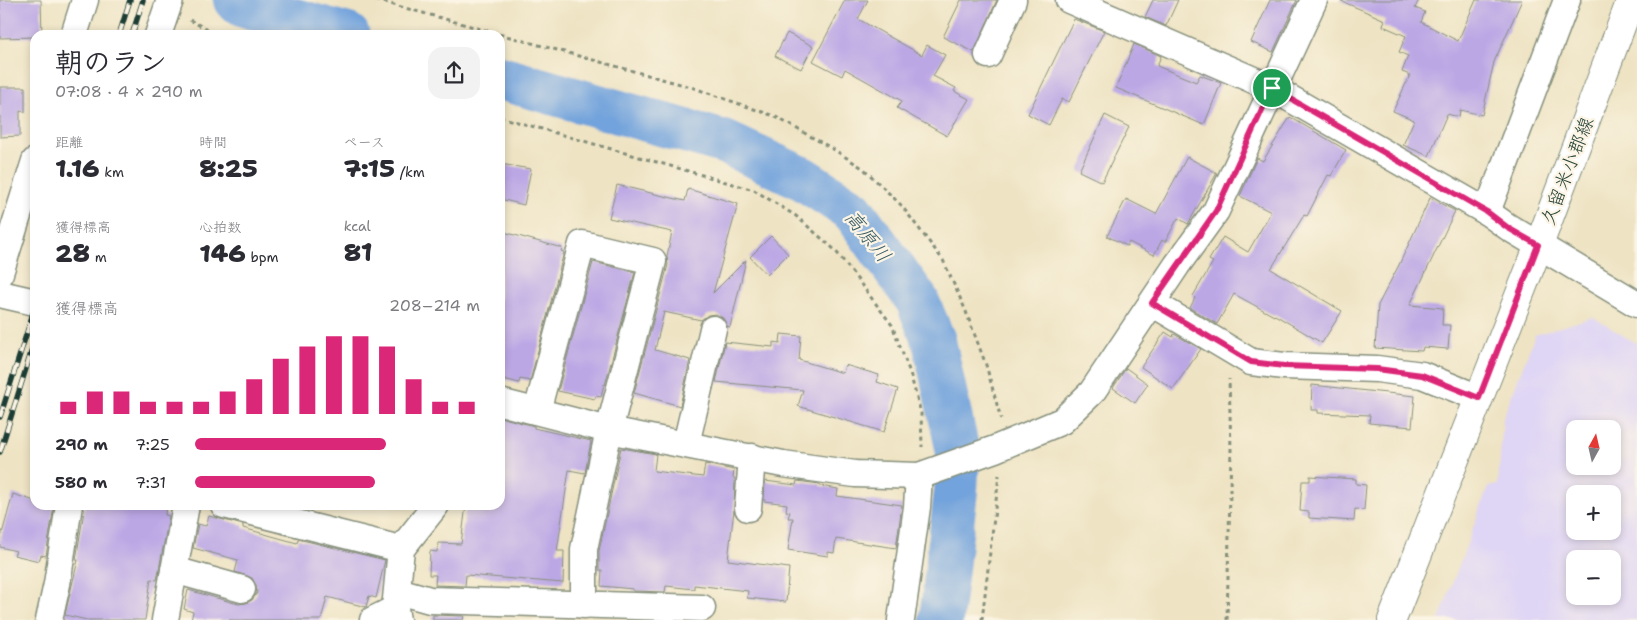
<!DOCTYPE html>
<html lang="ja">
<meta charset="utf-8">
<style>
body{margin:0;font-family:"Shantell Sans","Klee One",sans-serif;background:#f2f2f3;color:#2b2b33;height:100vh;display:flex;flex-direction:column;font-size:19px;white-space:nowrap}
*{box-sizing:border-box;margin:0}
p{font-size:16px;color:#7c7c81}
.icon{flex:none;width:28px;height:28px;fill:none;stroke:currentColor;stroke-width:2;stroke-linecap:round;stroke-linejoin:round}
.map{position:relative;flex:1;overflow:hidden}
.panel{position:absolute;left:30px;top:30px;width:475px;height:480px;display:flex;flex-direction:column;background:#fff;border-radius:15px;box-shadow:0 2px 8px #0003}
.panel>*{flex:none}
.needle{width:32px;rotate:8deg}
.tools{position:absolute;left:1566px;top:420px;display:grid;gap:10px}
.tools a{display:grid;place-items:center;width:55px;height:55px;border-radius:10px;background:#fff;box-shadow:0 2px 8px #0003;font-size:25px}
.pin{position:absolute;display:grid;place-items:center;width:42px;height:42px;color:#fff;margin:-21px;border:2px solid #fff;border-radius:50%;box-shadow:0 1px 5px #0007}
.round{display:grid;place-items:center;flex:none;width:52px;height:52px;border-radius:15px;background:#f2f2f3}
.summary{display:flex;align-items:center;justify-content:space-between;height:85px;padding:0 25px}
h1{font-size:28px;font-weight:800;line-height:38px}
.metrics{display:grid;grid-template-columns:repeat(3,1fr);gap:8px;height:85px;padding:5px 25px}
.metrics div{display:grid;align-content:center}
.metrics b{font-size:25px;font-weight:800}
.metrics small{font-size:14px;font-weight:400}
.metrics p{font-size:14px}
.chart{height:140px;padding:10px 25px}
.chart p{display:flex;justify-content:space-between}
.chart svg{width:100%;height:90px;margin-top:5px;stroke:#db2777;stroke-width:6}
ul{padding:0 25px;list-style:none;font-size:16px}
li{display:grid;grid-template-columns:80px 60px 1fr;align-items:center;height:38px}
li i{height:12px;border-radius:6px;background:#db2777}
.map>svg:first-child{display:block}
.built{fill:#dfd5f5;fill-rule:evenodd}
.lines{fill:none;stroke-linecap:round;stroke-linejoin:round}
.river{stroke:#72a3dc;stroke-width:44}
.building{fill:#bca7e5}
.minor-casing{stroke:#86907c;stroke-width:29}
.major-casing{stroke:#86907c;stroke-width:30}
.path{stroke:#86907c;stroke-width:3;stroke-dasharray:4 4;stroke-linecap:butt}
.minor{stroke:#fff;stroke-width:26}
.major{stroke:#fff;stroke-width:28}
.rail-casing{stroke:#1f3d34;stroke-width:5.5}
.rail{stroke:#fcf5e5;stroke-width:4;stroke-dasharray:11;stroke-linecap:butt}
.route-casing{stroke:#fff;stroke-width:10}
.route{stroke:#db2777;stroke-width:6}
.labels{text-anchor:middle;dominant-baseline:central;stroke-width:4.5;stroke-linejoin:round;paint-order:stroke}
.street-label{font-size:19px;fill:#1f3d34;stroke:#fcf5e5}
.water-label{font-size:20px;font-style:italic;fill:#385c66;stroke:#fcf5e5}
</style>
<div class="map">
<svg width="1637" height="620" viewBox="0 0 1637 620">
<rect width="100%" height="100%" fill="#fcf5e5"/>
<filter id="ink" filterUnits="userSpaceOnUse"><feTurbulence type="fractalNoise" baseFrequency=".02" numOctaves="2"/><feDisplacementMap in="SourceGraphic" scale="10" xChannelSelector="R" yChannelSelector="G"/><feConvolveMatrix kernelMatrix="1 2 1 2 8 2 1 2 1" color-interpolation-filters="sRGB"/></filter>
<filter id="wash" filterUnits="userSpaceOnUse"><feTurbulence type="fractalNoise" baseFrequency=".0096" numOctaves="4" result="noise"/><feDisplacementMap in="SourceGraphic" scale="20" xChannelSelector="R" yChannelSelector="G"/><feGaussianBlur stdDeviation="1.12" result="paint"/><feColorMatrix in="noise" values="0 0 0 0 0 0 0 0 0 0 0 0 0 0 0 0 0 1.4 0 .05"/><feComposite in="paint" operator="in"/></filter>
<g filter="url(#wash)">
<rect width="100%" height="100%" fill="#eee3c3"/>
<path class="built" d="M 1593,317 L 1637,344 L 1637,620 L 1439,620 L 1488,487 L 1498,485 L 1503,418 L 1535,335 ZM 1575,429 L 1612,429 L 1612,466 L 1575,466 ZM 1575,494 L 1612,494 L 1612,531 L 1575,531 ZM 1575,559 L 1612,559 L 1612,596 L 1575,596 Z"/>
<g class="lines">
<g class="river">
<path d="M 235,0 L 244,6 L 348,35"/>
<path d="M 500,78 L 724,142 L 802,178 L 853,211 L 917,300 L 934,341 L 958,452 L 956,491 L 941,620"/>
</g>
</g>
<g id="blocks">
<g class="building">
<path d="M 0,0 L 41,0 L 42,35 L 35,35 L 35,37 L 0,38 Z"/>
<path d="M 845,0 L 868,0 L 858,19 L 922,55 L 927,45 L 945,55 L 933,76 L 956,88 L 954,91 L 969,99 L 947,136 L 897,108 L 902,101 L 845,69 L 842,76 L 813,61 Z"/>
<path d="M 961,0 L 997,0 L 974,52 L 943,37 Z"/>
<path d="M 1153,0 L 1178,0 L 1166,26 L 1145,17 Z"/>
<path d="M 1270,0 L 1297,0 L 1273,52 L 1251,42 Z"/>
<path d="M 1339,0 L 1419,0 L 1415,8 L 1425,12 L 1421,22 L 1458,41 L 1476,0 L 1522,0 L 1494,62 L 1482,115 L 1460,110 L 1459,117 L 1447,114 L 1429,156 L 1403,145 L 1414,120 L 1393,111 L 1410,75 L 1402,72 L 1408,56 L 1399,52 L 1406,36 L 1383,26 L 1385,20 Z"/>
<path d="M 1074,19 L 1104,31 L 1069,102 L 1062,99 L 1049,125 L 1028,114 Z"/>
<path d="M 787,33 L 813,46 L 801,69 L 775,56 Z"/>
<path d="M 1134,44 L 1161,56 L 1157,66 L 1196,82 L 1200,75 L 1221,83 L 1204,125 L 1116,88 Z"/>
<path d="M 0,87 L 25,87 L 25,112 L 20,111 L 20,136 L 0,137 Z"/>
<path d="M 1105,115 L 1129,127 L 1102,182 L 1079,171 Z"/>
<path d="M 1290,117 L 1346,150 L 1331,176 L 1328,175 L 1307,216 L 1304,215 L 1271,269 L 1342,311 L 1322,343 L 1275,315 L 1274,316 L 1234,294 L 1217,324 L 1190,308 L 1195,298 L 1193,296 L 1213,262 L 1209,260 L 1223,237 L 1248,252 L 1271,212 L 1240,196 L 1257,158 L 1263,161 Z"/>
<path d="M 1187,157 L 1217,173 L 1188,224 L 1178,218 L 1165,242 L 1162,240 L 1154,255 L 1129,242 L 1127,246 L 1107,236 L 1126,199 L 1156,214 Z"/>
<path d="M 500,164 L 531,169 L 524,205 L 500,199 Z"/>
<path d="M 617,185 L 685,201 L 688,189 L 738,204 L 713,293 L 746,260 L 730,327 L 727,326 L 723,318 L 716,314 L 708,315 L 701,320 L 664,312 L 655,350 L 690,360 L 680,406 L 634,393 L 668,265 L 667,256 L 672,232 L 609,218 Z"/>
<path d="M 1430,198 L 1455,211 L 1410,305 L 1443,308 L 1442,325 L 1450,325 L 1448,349 L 1423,347 L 1422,351 L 1375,348 L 1378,305 L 1399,265 Z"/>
<path d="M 500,231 L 562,248 L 561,251 L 564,252 L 530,381 L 520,379 L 519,383 L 500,378 Z"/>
<path d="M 771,236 L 788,254 L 767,275 L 750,257 Z"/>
<path d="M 593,262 L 635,272 L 605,385 L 604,384 L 601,397 L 596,396 L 595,399 L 558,391 Z"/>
<path d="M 1165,332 L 1173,337 L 1174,334 L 1201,349 L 1173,389 L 1141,367 Z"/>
<path d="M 781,334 L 801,336 L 799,360 L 843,373 L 845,365 L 879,375 L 877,382 L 898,389 L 884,432 L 798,406 L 803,390 L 716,382 L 725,342 L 773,347 L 773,342 L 780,343 Z"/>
<path d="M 1126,368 L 1148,384 L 1135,403 L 1113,388 Z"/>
<path d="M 1312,385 L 1415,396 L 1412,427 L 1369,423 L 1370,415 L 1318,413 L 1318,410 L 1311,410 Z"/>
<path d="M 500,417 L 534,426 L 534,428 L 591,441 L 585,473 L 569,470 L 557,551 L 564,551 L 563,583 L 466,575 L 465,586 L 435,585 L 436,575 L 429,575 L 430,551 L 437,552 L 438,543 L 461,544 L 466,505 L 500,505 Z"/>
<path d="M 621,448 L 656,454 L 654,471 L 703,477 L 705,464 L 734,470 L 733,478 L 735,478 L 734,510 L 728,560 L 789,568 L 786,602 L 747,598 L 748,591 L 694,585 L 694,589 L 666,586 L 665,592 L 633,591 L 633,589 L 601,586 L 602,570 L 599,570 L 599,551 Z"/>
<path d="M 1310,476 L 1356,479 L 1356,484 L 1366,485 L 1364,510 L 1355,509 L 1354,521 L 1309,518 L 1309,512 L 1300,511 L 1302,481 L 1310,481 Z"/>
<path d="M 765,481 L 796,485 L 797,481 L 820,484 L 820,486 L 838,489 L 837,496 L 902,505 L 896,548 L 836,539 L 834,553 L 828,552 L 828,556 L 788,550 L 793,518 L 788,518 L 790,512 L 786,511 L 787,504 L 764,501 Z"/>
<path d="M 13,494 L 35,501 L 35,505 L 54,506 L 46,556 L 41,555 L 39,561 L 14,555 L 16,551 L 0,547 L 0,541 Z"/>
<path d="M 85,505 L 166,505 L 165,515 L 169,516 L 157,580 L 151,579 L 145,620 L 87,620 L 65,615 L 78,560 L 76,560 Z"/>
<path d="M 209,516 L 243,525 L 243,528 L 297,543 L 298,539 L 385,560 L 376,598 L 369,596 L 366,607 L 327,597 L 321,620 L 191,620 L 193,612 L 184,609 L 188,590 L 238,604 L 246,603 L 252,600 L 257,593 L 256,585 L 252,578 L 235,572 L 238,560 L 193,548 L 198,524 L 206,526 Z"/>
<path d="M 433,615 L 464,616 L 463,620 L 433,620 Z"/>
</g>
</g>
</g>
<g filter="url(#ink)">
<use href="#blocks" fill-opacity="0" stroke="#86907c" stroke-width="1"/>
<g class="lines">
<defs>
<g id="minor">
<path d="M 1069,0 L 1272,88 L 1487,212 L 1508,227 L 1637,304"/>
<path d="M 74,35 L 85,0"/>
<path d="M 158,35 L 170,0"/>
<path d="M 988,55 L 1013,0"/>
<path d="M 1487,212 L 1567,0"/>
<path d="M 0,273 L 35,161"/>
<path d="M 0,294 L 35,302"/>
<path d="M 1152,303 L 1251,362 L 1284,366 L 1377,369 L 1422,375 L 1479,398"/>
<path d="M 500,402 L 609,430 L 783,464 L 855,474 L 919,476 L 995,449 L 1062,421 L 1092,392 L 1177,265 L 1216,211 L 1314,0"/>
<path d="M 537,411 L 582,244 L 653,261 L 609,430 L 584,549 L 584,605"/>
<path d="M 686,444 L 713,329"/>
<path d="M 224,505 L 401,549"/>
<path d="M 748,508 L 752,457"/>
<path d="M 174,570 L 242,589"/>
<path d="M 398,591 L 430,600 L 702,608"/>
<path d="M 49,620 L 57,584 L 69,505"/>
<path d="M 165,620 L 186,505"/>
<path d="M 373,620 L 395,609"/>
<path d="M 397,620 L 395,609 L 401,549 L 436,505"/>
<path d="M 901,620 L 917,507 L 919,476"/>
</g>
<path id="major" d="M 1392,620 L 1539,245 L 1631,0"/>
</defs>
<use href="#minor" class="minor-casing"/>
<use href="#major" class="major-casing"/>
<g class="path">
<path d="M 376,0 L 691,87 L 774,116 L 833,149 L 864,169 L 901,205 L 943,260 L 965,309 L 986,365 L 1001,419"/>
<path d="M 190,20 L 217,35"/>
<path d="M 500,117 L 754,190 L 796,216 L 835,250 L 892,325 L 910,373 L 921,413 L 922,447"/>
<path d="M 982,620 L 999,475"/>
<path d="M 1227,620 L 1231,449 L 1229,379"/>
</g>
<use href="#minor" class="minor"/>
<use href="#major" class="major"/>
<defs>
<g id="rail">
<path d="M 119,35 L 130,0"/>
<path d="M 132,35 L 143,0"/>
<path d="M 0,417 L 35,307"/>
<path d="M 0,452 L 35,340"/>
</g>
</defs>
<use href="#rail" class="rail-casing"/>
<use href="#rail" class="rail"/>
</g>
</g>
<g class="lines" filter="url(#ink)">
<defs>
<path id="route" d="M 1272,88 L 1487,212 L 1508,228 L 1538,245 L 1479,398 L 1422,375 L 1377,369 L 1284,366 L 1251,362 L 1152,303 L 1216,211 Z"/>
</defs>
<use href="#route" class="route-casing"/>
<use href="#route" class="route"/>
</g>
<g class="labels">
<g class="street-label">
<text transform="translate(1567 171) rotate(-69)">久留米小郡線</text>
</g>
<g class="water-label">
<text transform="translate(868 236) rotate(51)">高原川</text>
</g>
</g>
</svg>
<div class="tools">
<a><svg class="needle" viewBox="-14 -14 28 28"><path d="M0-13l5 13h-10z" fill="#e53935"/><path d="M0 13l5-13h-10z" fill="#7c7c81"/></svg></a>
<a>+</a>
<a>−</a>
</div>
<div class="pin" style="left:1272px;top:88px;background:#1e9e55"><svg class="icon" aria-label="arrive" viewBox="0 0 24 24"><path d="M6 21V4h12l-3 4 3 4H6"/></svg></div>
<section class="panel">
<div class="summary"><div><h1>朝のラン</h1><p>07:08 · 4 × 290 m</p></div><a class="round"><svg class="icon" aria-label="share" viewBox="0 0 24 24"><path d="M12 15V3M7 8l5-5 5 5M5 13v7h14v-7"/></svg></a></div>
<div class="metrics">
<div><p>距離</p><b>1.16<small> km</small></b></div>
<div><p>時間</p><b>8:25</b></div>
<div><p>ペース</p><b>7:15<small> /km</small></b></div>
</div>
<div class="metrics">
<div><p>獲得標高</p><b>28<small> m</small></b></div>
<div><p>心拍数</p><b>146<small> bpm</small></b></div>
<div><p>kcal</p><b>81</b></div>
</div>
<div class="chart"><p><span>獲得標高</span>208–214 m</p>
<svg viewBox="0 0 160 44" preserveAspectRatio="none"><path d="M5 44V38M15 44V33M25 44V33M35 44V38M45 44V38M55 44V38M65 44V33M75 44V27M85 44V17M95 44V11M105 44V6M115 44V6M125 44V11M135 44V27M145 44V38M155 44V38"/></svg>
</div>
<ul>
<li><b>290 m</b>7:25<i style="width:67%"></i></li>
<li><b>580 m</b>7:31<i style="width:63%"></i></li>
</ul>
</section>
</div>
